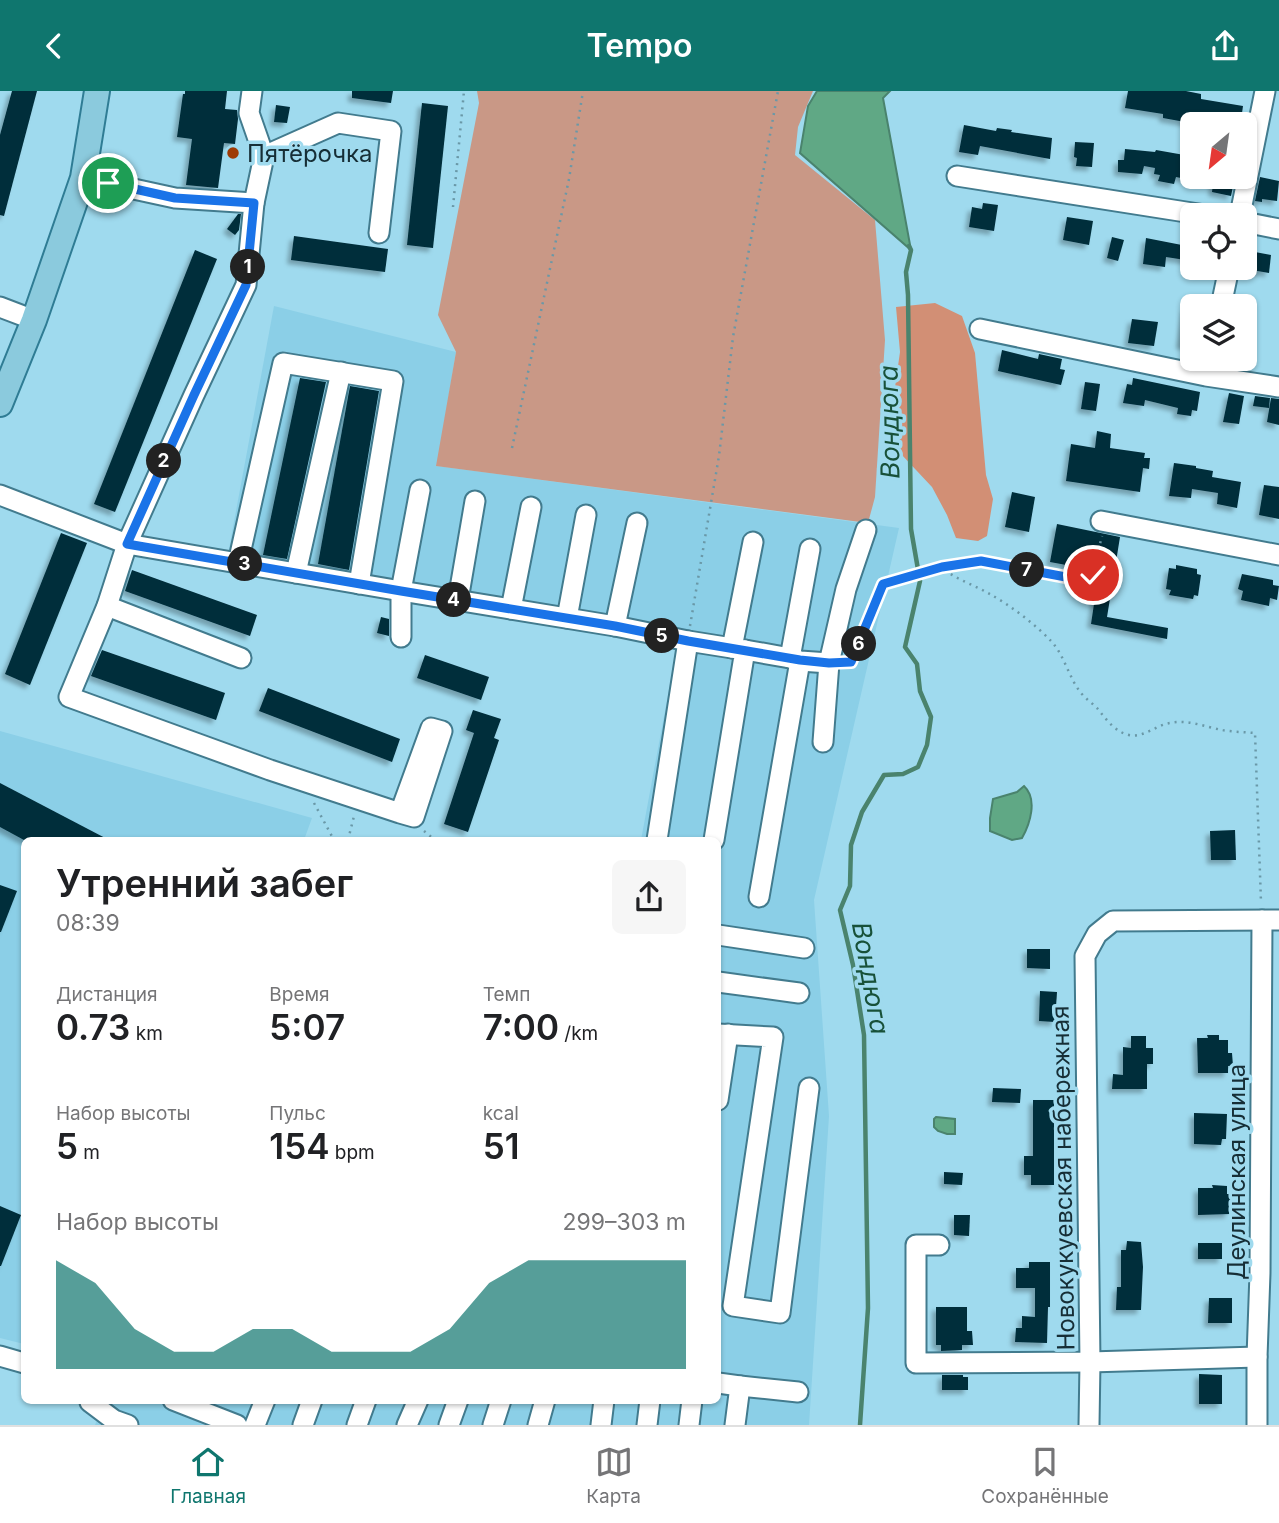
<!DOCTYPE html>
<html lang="ru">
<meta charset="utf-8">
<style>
body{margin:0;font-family:Inter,sans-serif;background:#f6f6f6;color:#202124;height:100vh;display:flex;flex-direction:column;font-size:26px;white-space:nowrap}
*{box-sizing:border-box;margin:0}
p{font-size:23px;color:#757577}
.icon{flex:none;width:38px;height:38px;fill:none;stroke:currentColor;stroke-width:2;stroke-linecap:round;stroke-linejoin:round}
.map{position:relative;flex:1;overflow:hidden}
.drawer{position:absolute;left:21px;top:746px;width:700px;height:567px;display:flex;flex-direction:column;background:#fff;border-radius:10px;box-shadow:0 2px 5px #0004}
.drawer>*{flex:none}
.needle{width:46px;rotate:209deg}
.buttons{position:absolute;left:1180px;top:21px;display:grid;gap:14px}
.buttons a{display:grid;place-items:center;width:77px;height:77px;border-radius:10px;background:#fff;box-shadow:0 2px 5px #0004;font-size:35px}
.pin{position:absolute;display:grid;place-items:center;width:60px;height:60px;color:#fff;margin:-30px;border:4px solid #fff;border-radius:50%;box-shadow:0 2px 7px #0007}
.km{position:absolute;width:35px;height:35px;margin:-18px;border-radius:50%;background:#222;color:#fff;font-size:19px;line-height:35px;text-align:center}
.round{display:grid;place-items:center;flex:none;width:74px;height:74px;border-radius:10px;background:#f6f6f6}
.overview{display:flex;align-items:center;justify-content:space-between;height:119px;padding:0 35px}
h1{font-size:38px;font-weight:600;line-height:52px}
.figures{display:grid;grid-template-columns:repeat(3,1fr);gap:10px;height:119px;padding:7px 35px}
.figures div{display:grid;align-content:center}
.figures b{font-size:35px;font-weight:600}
.figures small{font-size:19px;font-weight:400}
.figures p{font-size:19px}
.chart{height:196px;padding:14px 35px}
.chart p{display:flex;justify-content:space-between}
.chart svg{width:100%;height:126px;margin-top:7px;fill:#0f766e;opacity:.7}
header{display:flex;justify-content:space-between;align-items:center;height:91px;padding:0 35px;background:#0f766e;color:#fff;font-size:32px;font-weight:600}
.menu{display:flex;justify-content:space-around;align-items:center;height:98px;border-top:2px solid #e0e0e0;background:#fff;font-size:19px;color:#757577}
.menu a{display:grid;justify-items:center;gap:4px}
.menu .active{color:#0f766e}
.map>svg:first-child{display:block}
.built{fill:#8bcfe7}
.green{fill:#c99886}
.forest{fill:#d28f75}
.water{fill:#60a885;stroke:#4a836d;stroke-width:2}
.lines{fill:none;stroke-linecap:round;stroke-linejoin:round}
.stream{stroke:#4a836d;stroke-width:4.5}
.building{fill:#002d3a;filter:url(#shadow)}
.minor-casing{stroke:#427b8e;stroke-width:23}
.major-casing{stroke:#2f7c94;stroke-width:28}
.path{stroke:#6a98a7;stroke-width:2.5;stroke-dasharray:2 5;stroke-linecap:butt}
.minor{stroke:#fff;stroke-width:19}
.major{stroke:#8bcadd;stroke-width:24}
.route-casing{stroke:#fff;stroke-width:14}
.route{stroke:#1a73e8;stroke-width:9}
.poi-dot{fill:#9e3a04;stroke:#9fdaee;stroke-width:2.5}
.labels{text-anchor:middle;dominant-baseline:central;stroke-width:7;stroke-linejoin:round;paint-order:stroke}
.poi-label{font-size:24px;fill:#162e36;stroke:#9fdaee;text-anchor:start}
.street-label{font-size:24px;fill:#162e36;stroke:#9fdaee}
.water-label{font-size:26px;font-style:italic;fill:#185139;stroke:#9fdaee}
</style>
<header><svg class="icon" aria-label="back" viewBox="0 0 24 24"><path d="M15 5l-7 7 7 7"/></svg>Tempo<svg class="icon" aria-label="share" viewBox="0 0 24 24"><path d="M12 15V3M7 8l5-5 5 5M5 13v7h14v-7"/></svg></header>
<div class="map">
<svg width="1279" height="1334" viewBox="0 0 1279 1334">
<defs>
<filter id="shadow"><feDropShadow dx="-4" dy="4" stdDeviation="2" flood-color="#0004"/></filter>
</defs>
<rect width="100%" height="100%" fill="#9fdaee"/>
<g class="built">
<path d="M 274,215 L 456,261 L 437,375 L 899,437 L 814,809 L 829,1025 L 809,1334 L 95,1334 L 105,1309 L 718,1309 L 718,749 L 641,749 L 678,550 L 226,474 Z"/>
<path d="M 0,640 L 312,727 L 304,749 L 24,749 L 24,1253 L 0,1247 Z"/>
</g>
<path class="green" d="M 477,0 L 813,0 L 798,36 L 795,64 L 875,129 L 885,249 L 875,406 L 868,432 L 436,375 L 456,261 L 438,224 L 479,12 Z"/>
<path class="forest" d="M 935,212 L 962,225 L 975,262 L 986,384 L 993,408 L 987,445 L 978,450 L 956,447 L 947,424 L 932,396 L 901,363 L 890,332 L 900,261 L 896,216 Z"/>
<g class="water">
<path d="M 817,0 L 890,0 L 883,7 L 911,159 L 800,62 L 808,15 Z"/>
<path d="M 1024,695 C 1038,708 1030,733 1022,747 L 1012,749 L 990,740 L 990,727 L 993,708 L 1017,701 Z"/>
<path d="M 936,1026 L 955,1028 L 955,1043 L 947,1043 L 938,1040 L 934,1036 L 934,1028 Z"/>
</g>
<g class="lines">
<path class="stream" d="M 860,1334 L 868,1217 L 864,944 L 853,874 L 840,819 L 850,795 L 851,754 L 862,721 L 884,684 L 903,683 L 918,676 L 927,654 L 931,626 L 920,600 L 917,573 L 905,556 L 920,490 L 911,438 L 908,204 L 906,181 L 911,159 L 909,155"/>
</g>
<g class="building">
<path d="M 12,0 L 37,0 L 4,125 L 0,124 L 0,44 Z"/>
<path d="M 185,0 L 227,0 L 225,18 L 237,19 L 238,28 L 235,53 L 224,52 L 218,97 L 186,94 L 192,48 L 177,46 L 183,3 L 185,3 Z"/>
<path d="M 352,0 L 393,0 L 391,12 L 352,7 Z"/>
<path d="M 1128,0 L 1186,0 L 1201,3 L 1201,8 L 1243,15 L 1241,29 L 1237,28 L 1236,33 L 1197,27 L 1196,33 L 1163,27 L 1163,23 L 1125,17 Z"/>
<path d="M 422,12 L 448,15 L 433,157 L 407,154 Z"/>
<path d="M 276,14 L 290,16 L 287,32 L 274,31 Z"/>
<path d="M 964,34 L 996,40 L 997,37 L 1012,39 L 1011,41 L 1052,47 L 1050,68 L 980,55 L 978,64 L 959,61 Z"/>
<path d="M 1075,51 L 1094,52 L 1092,76 L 1076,75 L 1077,67 L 1074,66 Z"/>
<path d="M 1125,58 L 1155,61 L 1156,59 L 1190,65 L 1186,88 L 1176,86 L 1174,93 L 1158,90 L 1160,84 L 1154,83 L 1155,77 L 1144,75 L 1142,83 L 1118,81 L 1118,69 L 1124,69 Z"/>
<path d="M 1214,86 L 1235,86 L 1231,105 L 1212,101 Z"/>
<path d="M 1260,86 L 1279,90 L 1277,110 L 1262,108 L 1262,111 L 1255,110 Z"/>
<path d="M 983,112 L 998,114 L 994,140 L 969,136 L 972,116 L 982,118 Z"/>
<path d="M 238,123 L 241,123 L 239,139 L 235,144 L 227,138 Z"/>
<path d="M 1067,126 L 1093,130 L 1089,154 L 1063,149 Z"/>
<path d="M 294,145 L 388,158 L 385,181 L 291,169 Z"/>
<path d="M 1112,146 L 1124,149 L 1118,170 L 1107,167 Z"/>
<path d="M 1146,147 L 1192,156 L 1192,170 L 1166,166 L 1165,176 L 1143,173 Z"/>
<path d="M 195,159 L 217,168 L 115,421 L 94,413 Z"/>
<path d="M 1255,161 L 1271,164 L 1269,182 L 1252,179 Z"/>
<path d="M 1185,217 L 1192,217 L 1192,256 L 1180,254 Z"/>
<path d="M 1132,228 L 1158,231 L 1154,255 L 1128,252 Z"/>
<path d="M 1002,259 L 1038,268 L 1039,263 L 1062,268 L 1060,278 L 1065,279 L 1061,294 L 998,280 Z"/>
<path d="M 300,287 L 326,291 L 287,468 L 263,464 Z"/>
<path d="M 1133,287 L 1200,301 L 1197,320 L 1192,319 L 1191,325 L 1177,323 L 1178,317 L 1145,309 L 1144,315 L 1123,312 L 1127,293 L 1132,294 Z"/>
<path d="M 1085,291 L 1100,293 L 1096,320 L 1081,318 Z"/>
<path d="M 350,295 L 379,300 L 349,479 L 318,473 Z"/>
<path d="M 1229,302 L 1244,305 L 1239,333 L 1223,331 Z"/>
<path d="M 1255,305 L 1270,307 L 1269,317 L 1253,315 Z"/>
<path d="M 1271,307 L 1279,308 L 1279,334 L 1267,331 Z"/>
<path d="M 1097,340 L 1111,343 L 1110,357 L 1145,362 L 1144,367 L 1150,367 L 1149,378 L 1143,377 L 1140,401 L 1066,390 L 1071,353 L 1095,357 Z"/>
<path d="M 1174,372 L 1196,375 L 1196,377 L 1213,380 L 1212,386 L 1241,391 L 1237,417 L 1217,413 L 1218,402 L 1192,398 L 1191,407 L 1169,405 Z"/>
<path d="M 1264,394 L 1279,396 L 1279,428 L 1259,424 Z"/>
<path d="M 1012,401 L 1035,406 L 1029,441 L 1005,436 Z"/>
<path d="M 1057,433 L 1120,446 L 1107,526 L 1168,537 L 1167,548 L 1091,533 L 1099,480 L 1050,471 Z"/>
<path d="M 61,442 L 87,452 L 30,594 L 5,583 Z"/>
<path d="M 1176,474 L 1197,478 L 1197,483 L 1201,484 L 1198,505 L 1194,504 L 1193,508 L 1169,504 L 1171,499 L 1166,498 L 1169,477 L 1176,478 Z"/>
<path d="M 132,479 L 257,524 L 250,545 L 125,500 Z"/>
<path d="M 1242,483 L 1273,489 L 1273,494 L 1279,495 L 1277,509 L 1270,507 L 1269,515 L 1241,509 L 1243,500 L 1238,498 Z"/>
<path d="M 381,526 L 389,528 L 389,545 L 377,542 Z"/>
<path d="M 102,559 L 225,602 L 216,629 L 91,585 Z"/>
<path d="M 425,564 L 489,586 L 481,609 L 417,587 Z"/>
<path d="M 268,597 L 400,648 L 392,671 L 259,620 Z"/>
<path d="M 473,619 L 501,628 L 494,647 L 499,649 L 468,741 L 444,733 L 474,642 L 466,639 Z"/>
<path d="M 0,692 L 109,749 L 24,749 L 0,736 Z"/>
<path d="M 1235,739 L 1236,769 L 1211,769 L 1210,740 Z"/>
<path d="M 0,794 L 17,800 L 1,841 L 0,841 Z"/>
<path d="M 1027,858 L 1050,858 L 1050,878 L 1027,877 Z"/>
<path d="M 1040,900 L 1057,901 L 1055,931 L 1039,930 Z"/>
<path d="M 1207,944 L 1219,944 L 1219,949 L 1228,949 L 1228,962 L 1232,962 L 1233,975 L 1228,975 L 1228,982 L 1198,982 L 1197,947 L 1208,947 Z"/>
<path d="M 1131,945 L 1146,945 L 1146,957 L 1153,957 L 1153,973 L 1147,973 L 1147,998 L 1112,998 L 1113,983 L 1123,984 L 1123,956 L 1131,957 Z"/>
<path d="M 993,997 L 1021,998 L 1020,1012 L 992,1011 Z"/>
<path d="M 1033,1009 L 1054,1009 L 1054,1094 L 1031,1094 L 1031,1084 L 1024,1084 L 1024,1065 L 1033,1065 Z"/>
<path d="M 1194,1022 L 1227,1023 L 1226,1048 L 1222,1048 L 1221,1054 L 1194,1053 Z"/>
<path d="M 944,1081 L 963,1082 L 962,1094 L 944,1093 Z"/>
<path d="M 1212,1094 L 1227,1095 L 1227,1103 L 1232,1103 L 1233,1118 L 1229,1118 L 1229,1123 L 1198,1124 L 1198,1097 L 1213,1097 Z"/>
<path d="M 0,1115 L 21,1124 L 1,1175 L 0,1175 Z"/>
<path d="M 954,1124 L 970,1124 L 969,1145 L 954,1144 Z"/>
<path d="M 1127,1150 L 1141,1151 L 1143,1176 L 1141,1219 L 1116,1219 L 1117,1196 L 1121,1196 L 1121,1159 L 1126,1159 Z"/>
<rect x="1198" y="1152" width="24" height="16"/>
<path d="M 1029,1171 L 1050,1171 L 1050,1216 L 1048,1216 L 1047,1252 L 1015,1251 L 1016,1237 L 1022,1237 L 1022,1225 L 1035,1226 L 1035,1197 L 1016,1197 L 1016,1177 L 1029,1177 Z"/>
<path d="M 1209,1207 L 1232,1207 L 1232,1232 L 1208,1232 Z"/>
<path d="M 936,1216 L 967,1216 L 967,1240 L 972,1240 L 973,1254 L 962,1254 L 962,1259 L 941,1260 L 941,1254 L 936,1254 Z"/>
<path d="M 1199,1283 L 1222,1284 L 1222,1313 L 1199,1313 Z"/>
<path d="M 942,1284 L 963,1284 L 963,1286 L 968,1286 L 968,1299 L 942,1299 Z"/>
</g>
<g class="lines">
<defs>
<g id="minor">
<path d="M 252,0 L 249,22 L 264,65"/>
<path d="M 957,85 L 1205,124"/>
<path d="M 83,87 L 175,107 L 254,112 L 246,194 L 194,304 L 127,453 L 107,515 L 69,606 L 270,679 L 400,722 L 414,726 L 442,640 L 431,637 L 400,722"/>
<path d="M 254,112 L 264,65 L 338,32 L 391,40 L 379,142"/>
<path d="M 1240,124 L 1265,0"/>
<path d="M 1244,131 L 1279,138"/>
<path d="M 1221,215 L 1229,177"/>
<path d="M 0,216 L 34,229"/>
<path d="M 980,238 L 1206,285 L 1279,296"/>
<path d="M 0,404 L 127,453 L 401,500 L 615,535 L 688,550"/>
<path d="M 1101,430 L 1279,464"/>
<path d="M 810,458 L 790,567 L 800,570 L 829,572 L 846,498 L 866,439"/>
<path d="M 238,472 L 283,272 L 393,290 L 359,493"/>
<path d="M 296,482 L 341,281"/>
<path d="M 458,509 L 475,410"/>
<path d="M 107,515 L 241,567"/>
<path d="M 511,518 L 531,416"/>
<path d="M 567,527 L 586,424"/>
<path d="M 615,535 L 637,432"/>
<path d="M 401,546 L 401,500 L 420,399"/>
<path d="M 745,559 L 790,567"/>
<path d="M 823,651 L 829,572"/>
<path d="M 657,749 L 688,550 L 732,557"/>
<path d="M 714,749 L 745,559 L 732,557 L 753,451"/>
<path d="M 759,806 L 800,570"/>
<path d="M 718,844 L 804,857"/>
<path d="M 718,891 L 799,902"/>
<path d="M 718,943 L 773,946 L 733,1215 L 780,1222 L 809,997"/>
<path d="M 718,1009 L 728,943"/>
<path d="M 939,1154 L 916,1154 L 916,1272 L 1090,1271 L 1257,1266"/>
<path d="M 0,1265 L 24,1272"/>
<path d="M 718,1292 L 740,1295 L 735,1334"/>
<path d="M 740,1295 L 798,1301"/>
<path d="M 90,1309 L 90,1311 L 114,1329 L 128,1334"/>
<path d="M 173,1309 L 237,1334"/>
<path d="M 255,1334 L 265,1309"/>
<path d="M 303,1334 L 312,1309"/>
<path d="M 357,1334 L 366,1309"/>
<path d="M 407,1334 L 418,1309"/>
<path d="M 449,1334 L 458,1309"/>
<path d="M 493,1334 L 501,1309"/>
<path d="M 538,1334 L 545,1309"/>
<path d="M 601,1334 L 604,1309"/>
<path d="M 647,1334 L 650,1309"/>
<path d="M 689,1334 L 692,1309"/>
<path d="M 1089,1334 L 1090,1271 L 1085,865 L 1097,843 L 1113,830 L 1279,829"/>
<path d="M 1257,1334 L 1257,1266 L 1260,1182 L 1262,829"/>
</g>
<path id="major" d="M 0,313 L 34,229 L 83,87 L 97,0"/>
</defs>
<use href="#minor" class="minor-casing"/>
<use href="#major" class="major-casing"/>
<g class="path">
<path d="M 453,116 L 464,0"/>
<path d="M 512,357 L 569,88 L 583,0"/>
<path d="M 941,476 L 981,470 L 1087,490 L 1092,484 L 1102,445"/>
<path d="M 690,535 L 719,365 L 733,246 L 778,0"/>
<path d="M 847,572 L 851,571 L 883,493 L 941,476 C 955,488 972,493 988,502 C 1010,514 1035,533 1052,551 C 1065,566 1069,587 1081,602 C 1086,608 1092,612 1097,617 C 1106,628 1115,641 1129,644 C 1144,647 1156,634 1170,632 C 1187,628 1206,636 1222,639 C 1233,641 1244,641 1255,642 L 1261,811"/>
<path d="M 314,712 L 334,749"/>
<path d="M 424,740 L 435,749"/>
<path d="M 348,749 L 354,725"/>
</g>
<use href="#minor" class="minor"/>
<use href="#major" class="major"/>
</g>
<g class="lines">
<defs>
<path id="route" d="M 108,92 L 175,107 L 254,112 L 246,194 L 194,304 L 127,453 L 401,500 L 615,535 L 688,550 L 800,569 L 829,572 L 851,571 L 883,493 L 942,476 L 981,470 L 1087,490 L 1093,484"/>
</defs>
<use href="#route" class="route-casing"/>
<use href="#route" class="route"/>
</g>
<circle class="poi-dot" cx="233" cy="62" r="7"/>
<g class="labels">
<g class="poi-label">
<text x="247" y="62">Пятёрочка</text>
</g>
<g class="street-label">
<text transform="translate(1236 1081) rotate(-90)">Деулинская улица</text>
<text transform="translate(1063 1087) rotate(-91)">Новокукуевская набережная</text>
</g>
<g class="water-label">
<text transform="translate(889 331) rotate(-91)">Вондюга</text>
<text transform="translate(871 887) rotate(80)">Вондюга</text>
</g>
</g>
</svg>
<div class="buttons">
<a><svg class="needle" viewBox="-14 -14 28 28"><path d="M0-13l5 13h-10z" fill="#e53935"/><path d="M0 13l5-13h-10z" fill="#757577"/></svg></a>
<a><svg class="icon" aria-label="locate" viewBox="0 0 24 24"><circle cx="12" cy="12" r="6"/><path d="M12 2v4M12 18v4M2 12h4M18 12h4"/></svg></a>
<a><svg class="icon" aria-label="layers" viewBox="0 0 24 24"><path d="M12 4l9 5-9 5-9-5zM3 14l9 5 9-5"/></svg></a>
</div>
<div class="pin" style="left:108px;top:92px;background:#1e9e55"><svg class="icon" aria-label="arrive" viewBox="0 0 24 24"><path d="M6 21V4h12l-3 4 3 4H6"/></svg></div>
<div class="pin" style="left:1093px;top:484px;background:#d93025"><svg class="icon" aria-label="check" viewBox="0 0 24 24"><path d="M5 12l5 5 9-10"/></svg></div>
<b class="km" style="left:248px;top:176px">1</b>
<b class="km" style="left:164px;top:370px">2</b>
<b class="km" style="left:245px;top:473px">3</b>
<b class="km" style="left:454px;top:509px">4</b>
<b class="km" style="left:662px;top:545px">5</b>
<b class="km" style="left:859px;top:553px">6</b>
<b class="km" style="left:1027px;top:479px">7</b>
<section class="drawer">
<div class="overview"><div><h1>Утренний забег</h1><p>08:39</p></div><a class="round"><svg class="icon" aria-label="share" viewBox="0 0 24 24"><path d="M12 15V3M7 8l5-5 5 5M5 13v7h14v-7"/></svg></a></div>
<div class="figures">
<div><p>Дистанция</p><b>0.73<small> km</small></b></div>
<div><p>Время</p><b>5:07</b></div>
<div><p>Темп</p><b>7:00<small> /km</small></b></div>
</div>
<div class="figures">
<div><p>Набор высоты</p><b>5<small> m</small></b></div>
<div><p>Пульс</p><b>154<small> bpm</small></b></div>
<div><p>kcal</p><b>51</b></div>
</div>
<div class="chart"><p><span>Набор высоты</span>299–303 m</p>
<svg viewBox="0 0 160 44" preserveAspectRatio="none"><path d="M0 44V6L10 14L20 30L30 38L40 38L50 30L60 30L70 38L80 38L90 38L100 30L110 14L120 6L130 6L140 6L150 6L160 6V44z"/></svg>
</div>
</section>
</div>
<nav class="menu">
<a class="active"><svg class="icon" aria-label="home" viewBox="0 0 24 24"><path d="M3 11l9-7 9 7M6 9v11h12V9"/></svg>Главная</a>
<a><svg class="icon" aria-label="map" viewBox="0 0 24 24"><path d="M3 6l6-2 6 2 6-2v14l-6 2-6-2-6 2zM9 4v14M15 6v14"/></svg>Карта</a>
<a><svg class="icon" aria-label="saved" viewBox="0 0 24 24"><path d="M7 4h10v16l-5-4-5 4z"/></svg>Сохранённые</a>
</nav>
